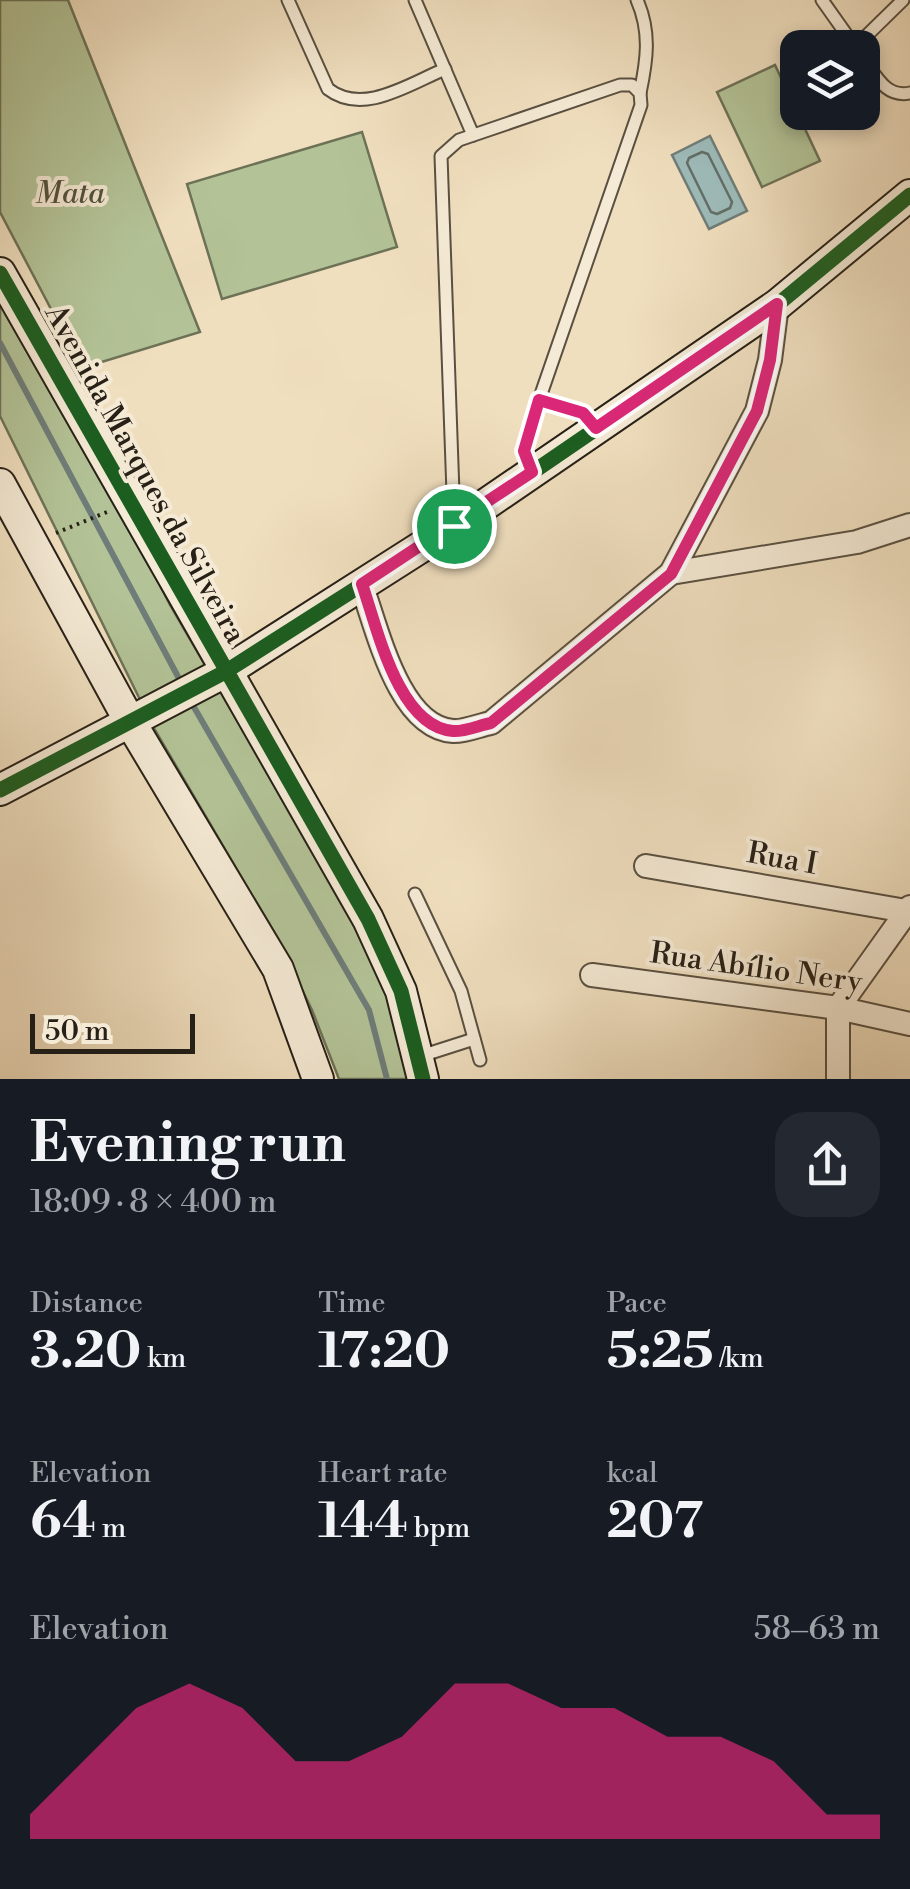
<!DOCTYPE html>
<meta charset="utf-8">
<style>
body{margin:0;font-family:"Libre Bodoni",serif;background:#242831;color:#f1f3f6;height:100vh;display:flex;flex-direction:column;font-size:38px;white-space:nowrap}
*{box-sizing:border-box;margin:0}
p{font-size:32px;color:#9ea1a6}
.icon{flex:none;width:55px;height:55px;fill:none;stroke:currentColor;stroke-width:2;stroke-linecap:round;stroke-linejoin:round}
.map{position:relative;height:1079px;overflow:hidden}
.sheet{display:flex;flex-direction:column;background:#171b24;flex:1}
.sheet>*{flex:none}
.tools{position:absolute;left:780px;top:30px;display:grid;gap:20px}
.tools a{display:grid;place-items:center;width:100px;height:100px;border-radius:20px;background:#171b24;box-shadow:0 5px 15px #0003;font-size:50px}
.scale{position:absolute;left:30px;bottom:25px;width:165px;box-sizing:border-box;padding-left:10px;border:5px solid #272017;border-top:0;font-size:28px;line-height:35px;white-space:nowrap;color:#272017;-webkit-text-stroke:8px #f5ead5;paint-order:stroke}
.pin{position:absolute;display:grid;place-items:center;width:85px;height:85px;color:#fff;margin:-42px;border:5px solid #fff;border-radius:50%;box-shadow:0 2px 10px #0007}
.round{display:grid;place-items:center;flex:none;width:105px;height:105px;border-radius:30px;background:#242831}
.overview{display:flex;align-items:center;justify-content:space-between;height:170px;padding:0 30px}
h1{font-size:55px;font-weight:800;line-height:75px}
.stats{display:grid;grid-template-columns:repeat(3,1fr);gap:15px;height:170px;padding:10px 30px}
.stats div{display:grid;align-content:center}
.stats b{font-size:50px;font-weight:800}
.stats small{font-size:28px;font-weight:400}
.stats p{font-size:28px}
.chart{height:280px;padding:20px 30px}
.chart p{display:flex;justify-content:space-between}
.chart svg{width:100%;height:180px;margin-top:10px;fill:#db2777;opacity:.7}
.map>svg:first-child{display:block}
.green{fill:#b3c397;stroke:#6d7257;stroke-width:2.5}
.water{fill:#9dbbba;stroke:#6e7d79;stroke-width:2.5}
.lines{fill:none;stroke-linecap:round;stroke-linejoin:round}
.shore{stroke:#626e68;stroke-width:2.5}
.stream{stroke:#6e7d79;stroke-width:6}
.lane-casing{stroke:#595041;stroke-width:15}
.street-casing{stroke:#595041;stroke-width:26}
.secondary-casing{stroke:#272017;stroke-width:34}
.path{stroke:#272017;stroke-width:4;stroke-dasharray:2.5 5;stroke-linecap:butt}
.lane{stroke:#f5ead5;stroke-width:11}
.street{stroke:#f5ead5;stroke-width:22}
.secondary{stroke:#f5ead5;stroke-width:30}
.cycleway-casing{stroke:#f5ead5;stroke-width:21}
.cycleway{stroke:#1b5e20;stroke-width:15}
.route-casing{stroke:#fff;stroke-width:20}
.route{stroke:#db2777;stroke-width:12}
.labels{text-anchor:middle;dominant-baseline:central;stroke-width:8;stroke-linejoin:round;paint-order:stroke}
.park-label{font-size:30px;font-style:italic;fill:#51513d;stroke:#f5ead5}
.street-label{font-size:30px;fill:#272017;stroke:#f5ead5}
</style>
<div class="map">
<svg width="910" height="1079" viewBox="0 0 910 1079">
<rect width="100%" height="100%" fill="#f0dfbf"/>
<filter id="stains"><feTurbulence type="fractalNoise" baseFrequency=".002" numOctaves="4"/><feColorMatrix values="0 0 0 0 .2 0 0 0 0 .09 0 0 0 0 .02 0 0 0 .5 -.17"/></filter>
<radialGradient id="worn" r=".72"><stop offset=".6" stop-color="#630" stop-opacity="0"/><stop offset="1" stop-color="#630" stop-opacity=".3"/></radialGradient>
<g class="green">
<path d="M 0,0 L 68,0 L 200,332 L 82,368 L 0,212 Z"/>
<path d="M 775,65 L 820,161 L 762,187 L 717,92 Z"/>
<path d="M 362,132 L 397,247 L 222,299 L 187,184 Z"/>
<path d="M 0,269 L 170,605 L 394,989 L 414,1079 L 339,1079 L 312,1010 L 276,936 L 155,730 L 0,416 Z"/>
</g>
<path class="water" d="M 710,136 L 747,211 L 709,229 L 672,155 Z"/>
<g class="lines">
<path class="shore" d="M 702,152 L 708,154 L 732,202 L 730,208 L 717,214 L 711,212 L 687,163 L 689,158 Z"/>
<g class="stream">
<path d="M 0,343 L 183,686"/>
<path d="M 191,702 L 369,1010 L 387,1079"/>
</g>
<defs>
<g id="lane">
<path d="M 288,0 L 328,89 C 363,116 409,84 445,69"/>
<path d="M 415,0 L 473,135"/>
<path d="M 637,0 C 651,32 647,60 640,93"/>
<path d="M 822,0 L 856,48"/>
<path d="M 855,47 L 903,0"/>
<path d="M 862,57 C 876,75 885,98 910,93"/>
<path d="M 531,471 L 524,451 L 539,400 L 583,413 L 596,428"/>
<path d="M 454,521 L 441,156 L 459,140 L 620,85 L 632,85 L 640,93 L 641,105 L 539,400"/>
<path d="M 415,894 L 461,991 L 480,1060"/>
<path d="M 421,1056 L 474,1039"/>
</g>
<g id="street">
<path d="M 671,573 L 857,542 L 910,525"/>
<path d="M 361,584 C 377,627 398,727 453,731 C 464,732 480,725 491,723 L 671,573 L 757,411 L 770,360 L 777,305"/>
<path d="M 646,866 L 906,911"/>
<path d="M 592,975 L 838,1008 L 910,1024"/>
<path d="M 838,1079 L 838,1008 L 910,907"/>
</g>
<g id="secondary">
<path d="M 0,273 L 368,919 L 401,991 L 423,1079"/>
<path d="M 0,484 L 129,720 L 278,969 L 318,1079"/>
<path d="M 0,790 L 225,672 L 454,526 L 777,305 L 910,195"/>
</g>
</defs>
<use href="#lane" class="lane-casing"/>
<use href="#street" class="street-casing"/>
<use href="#secondary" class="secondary-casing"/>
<path class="path" d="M 56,533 L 107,512"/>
<use href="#lane" class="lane"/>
<use href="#street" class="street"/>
<use href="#secondary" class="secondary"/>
<defs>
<g id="cycleway">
<path d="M 0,273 L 368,919 L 401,991 L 423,1079"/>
<path d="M 0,790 L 225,672 L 454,526 L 777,305 L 910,195"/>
</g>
</defs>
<use href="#cycleway" class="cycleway-casing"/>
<use href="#cycleway" class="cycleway"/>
</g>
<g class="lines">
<defs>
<path id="route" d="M 777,304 L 770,360 L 757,411 L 671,574 L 491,723 C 480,725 464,732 453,731 C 398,727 377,627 362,584 L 532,472 L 524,451 L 539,400 L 583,413 L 596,428 Z"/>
</defs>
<use href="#route" class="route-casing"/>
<use href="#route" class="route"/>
</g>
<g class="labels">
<g class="park-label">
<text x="70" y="194">Mata</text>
</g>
<g class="street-label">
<text transform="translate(145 474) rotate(61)">Avenida Marques da Silveira</text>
<text transform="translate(782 859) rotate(10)">Rua I</text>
<text transform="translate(756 968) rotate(8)">Rua Abílio Nery</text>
</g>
</g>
<rect width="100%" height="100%" filter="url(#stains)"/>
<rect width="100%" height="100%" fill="url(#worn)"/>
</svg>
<div class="tools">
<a><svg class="icon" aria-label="layers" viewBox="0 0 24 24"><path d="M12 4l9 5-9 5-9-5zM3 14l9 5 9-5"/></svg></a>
</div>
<div class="scale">50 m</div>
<div class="pin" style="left:454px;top:526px;background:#1e9e55"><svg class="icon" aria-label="arrive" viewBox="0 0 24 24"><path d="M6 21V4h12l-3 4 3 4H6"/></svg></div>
</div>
<section class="sheet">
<div class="overview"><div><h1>Evening run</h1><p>18:09 · 8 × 400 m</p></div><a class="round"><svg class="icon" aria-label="share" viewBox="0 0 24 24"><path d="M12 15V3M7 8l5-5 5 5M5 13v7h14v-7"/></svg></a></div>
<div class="stats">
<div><p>Distance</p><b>3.20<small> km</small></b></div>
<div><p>Time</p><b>17:20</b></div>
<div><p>Pace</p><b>5:25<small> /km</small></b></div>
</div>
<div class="stats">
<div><p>Elevation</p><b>64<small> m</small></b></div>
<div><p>Heart rate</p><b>144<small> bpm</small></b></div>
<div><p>kcal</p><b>207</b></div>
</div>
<div class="chart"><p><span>Elevation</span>58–63 m</p>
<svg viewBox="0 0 160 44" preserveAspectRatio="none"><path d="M0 44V38L10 25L20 12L30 6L40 12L50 25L60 25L70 19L80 6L90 6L100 12L110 12L120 19L130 19L140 25L150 38L160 38V44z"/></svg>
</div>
</section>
